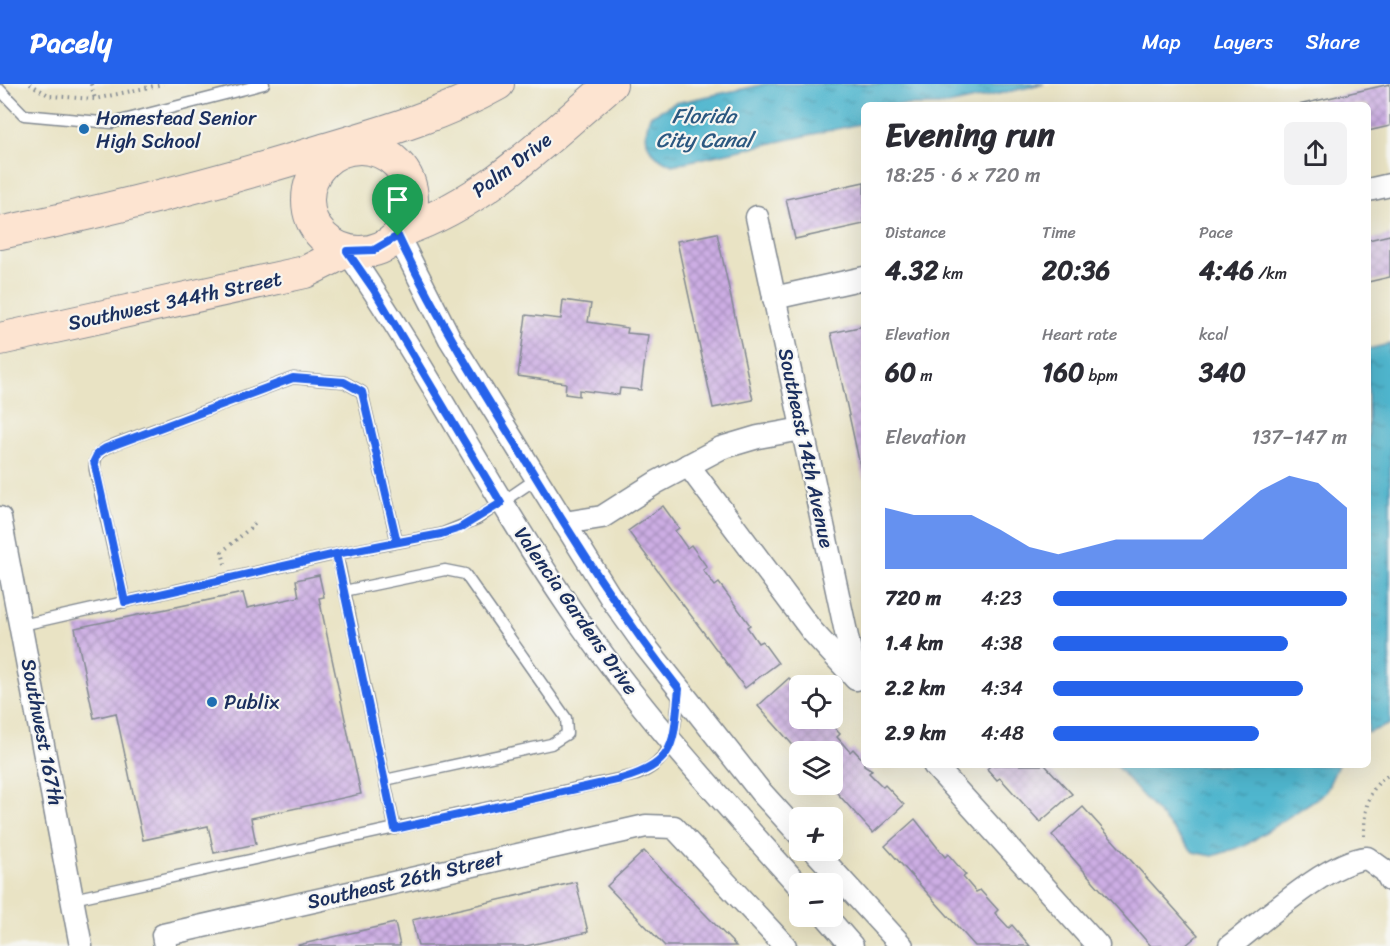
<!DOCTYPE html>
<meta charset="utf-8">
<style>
body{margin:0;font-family:Sriracha,sans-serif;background:#f2f2f3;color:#2b2b33;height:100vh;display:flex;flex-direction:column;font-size:22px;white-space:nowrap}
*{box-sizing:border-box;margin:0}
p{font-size:20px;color:#7c7c81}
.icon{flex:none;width:33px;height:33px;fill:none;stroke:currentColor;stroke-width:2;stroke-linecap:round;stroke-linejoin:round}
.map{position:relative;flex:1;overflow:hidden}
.side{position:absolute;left:861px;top:18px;width:510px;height:666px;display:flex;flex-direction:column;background:#fff;border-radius:9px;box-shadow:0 6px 24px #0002}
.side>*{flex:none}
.fabs{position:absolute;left:789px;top:591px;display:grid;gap:12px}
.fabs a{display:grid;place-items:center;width:54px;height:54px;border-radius:9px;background:#fff;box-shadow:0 6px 24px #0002;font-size:30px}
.pin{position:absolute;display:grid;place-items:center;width:51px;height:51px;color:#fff;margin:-62px -26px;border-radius:50% 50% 50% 0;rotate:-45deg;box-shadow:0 0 6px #0007}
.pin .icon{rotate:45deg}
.round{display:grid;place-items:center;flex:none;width:63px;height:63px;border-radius:9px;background:#f2f2f3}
.head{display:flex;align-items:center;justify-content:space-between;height:102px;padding:0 24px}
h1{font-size:33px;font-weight:700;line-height:45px}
.figures{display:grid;grid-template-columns:repeat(3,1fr);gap:9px;height:102px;padding:6px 24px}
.figures div{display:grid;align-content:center}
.figures b{font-size:26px;font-weight:700}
.figures small{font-size:16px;font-weight:400}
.figures p{font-size:16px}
.chart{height:168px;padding:12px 24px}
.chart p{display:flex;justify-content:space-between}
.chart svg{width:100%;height:108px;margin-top:6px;fill:#2563eb;opacity:.7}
ul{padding:0 24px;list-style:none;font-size:20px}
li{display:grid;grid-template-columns:96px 72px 1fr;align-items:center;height:45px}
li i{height:15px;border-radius:8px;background:#2563eb}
header{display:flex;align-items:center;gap:36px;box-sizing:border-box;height:84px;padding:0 30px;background:#2563eb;color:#fff}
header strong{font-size:28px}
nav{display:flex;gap:33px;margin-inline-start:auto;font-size:21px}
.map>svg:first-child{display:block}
.water{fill:url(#water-ripples);stroke:#367296;stroke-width:1.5}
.building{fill:url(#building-cross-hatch)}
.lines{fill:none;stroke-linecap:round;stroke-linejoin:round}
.service-casing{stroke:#828991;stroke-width:13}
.minor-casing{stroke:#828991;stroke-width:25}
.secondary-casing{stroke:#828991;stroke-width:34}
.path{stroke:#828991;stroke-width:4;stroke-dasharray:1.5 4.5;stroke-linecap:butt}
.service{stroke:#fff;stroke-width:10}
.minor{stroke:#fff;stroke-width:22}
.secondary{stroke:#fde4d1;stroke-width:32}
.route-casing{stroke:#fff;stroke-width:12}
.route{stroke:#2563eb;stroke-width:8}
.poi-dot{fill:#1f6fb2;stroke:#f6f6f2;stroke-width:2}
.labels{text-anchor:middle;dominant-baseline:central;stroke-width:4.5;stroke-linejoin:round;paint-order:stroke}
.poi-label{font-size:20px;fill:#1b2f5e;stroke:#f6f6f2;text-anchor:start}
.street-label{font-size:20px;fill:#1b2f5e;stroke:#f6f6f2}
.water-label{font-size:21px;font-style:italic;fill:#2b5880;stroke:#f6f6f2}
</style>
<header>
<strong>Pacely</strong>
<nav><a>Map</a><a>Layers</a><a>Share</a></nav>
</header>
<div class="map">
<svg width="1390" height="862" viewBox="0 0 1390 862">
<defs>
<pattern id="water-ripples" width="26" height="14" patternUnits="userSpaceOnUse" patternTransform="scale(1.5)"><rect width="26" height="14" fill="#50b6ce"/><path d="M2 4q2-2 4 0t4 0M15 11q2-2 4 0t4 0" fill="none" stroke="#4294aa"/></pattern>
<pattern id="building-cross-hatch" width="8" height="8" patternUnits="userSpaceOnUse" patternTransform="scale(1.5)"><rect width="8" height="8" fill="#cdaee4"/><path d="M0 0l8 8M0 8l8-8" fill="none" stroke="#a68ebc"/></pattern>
</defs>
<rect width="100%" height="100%" fill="#f6f6f2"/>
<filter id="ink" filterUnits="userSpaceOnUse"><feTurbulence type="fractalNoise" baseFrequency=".0167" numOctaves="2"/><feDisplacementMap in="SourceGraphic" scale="12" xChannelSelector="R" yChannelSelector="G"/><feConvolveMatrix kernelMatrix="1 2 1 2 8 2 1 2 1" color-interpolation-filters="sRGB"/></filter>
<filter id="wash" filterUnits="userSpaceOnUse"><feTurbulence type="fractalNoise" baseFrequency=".008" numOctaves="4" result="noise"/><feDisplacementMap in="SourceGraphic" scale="24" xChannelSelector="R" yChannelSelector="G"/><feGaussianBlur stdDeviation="1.35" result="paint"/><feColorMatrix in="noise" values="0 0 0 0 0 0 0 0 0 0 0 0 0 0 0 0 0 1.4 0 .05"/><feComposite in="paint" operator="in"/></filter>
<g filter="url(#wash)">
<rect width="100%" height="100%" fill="#e9e3c4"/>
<g class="water">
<path d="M 766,0 L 1044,0 L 948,21 L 864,21 L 864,39 L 672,81 C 648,70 641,58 650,32 L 675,19 Z"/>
<path d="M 1390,260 L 1390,640 L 1368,649 L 1368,265 Z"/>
<path d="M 1115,681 L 1338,681 L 1325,709 L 1246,761 L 1213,772 L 1193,768 Z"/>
</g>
<g id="blocks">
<g class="building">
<path d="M 1390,0 L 1390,42 L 1368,47 L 1368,21 L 1298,21 Z"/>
<path d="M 864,98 L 864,140 L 795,155 L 786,115 Z"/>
<path d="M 717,149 L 753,316 L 713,324 L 677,157 Z"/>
<path d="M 1390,151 L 1390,193 L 1368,198 L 1368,156 Z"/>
<path d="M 563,216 L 591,220 L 588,238 L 628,244 L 627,249 L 648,251 L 641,306 L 620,304 L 619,311 L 579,306 L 579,312 L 565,310 L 566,299 L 518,292 L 526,231 L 561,235 Z"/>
<path d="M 864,242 L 864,394 L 863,395 L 831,249 Z"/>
<path d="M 663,422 L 679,444 L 675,447 L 687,464 L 691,461 L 707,483 L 703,486 L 715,502 L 719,499 L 750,541 L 747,543 L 758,559 L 762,557 L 778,579 L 745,604 L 628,447 Z"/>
<path d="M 319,491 L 324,513 L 319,514 L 361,710 L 251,734 L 256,760 L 214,769 L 208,742 L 143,756 L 116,629 L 94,634 L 75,544 L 243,509 L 247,524 L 299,513 L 296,496 Z"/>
<path d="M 789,594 L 800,605 L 800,634 L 825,634 L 840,650 L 837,653 L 850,668 L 853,665 L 864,677 L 864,681 L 872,686 L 869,689 L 883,703 L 885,701 L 904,721 L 873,749 L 829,700 L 832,700 L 832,668 L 799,668 L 758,622 Z"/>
<path d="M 991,681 L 1045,681 L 1072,710 L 1040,738 L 1000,694 L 997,696 L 987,685 Z"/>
<path d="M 1083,723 L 1198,851 L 1185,862 L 1151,862 L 1052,751 Z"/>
<path d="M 915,735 L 945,773 L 948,770 L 966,791 L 963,793 L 976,808 L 980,806 L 998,826 L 995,829 L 1009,844 L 1012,841 L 1030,862 L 975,862 L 885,762 Z"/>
<path d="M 644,767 L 736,862 L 665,862 L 607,802 Z"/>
<path d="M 576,798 L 588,848 L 526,862 L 418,862 L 412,836 Z"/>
<path d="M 395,839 L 400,862 L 298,862 L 298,861 Z"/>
</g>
</g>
</g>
<g filter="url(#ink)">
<use href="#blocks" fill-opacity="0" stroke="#828991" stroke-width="1.5"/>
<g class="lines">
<defs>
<g id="service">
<path d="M 0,6 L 24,31 L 112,39 L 264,0"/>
<path d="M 337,470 L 395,745"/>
<path d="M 344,507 L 445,486 L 465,490 L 566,634 L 567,650 L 551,660 L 385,696"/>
<path d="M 125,518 L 95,386 C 93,369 103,365 118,359 L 293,294 L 344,298 L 362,308 L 397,458"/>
<path d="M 22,541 L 337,470 L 441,450 L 477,435 L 536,395"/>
<path d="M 73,815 L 636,691 C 676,677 675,642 679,606"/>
</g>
<g id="minor">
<path d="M 1368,106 L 1390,101"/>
<path d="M 757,133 L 856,595"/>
<path d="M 398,152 L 450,255 L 611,514 L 646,563 L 760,707 L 800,751"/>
<path d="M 347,167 C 427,283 491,409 571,526 C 638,625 720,714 800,803"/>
<path d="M 774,214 L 864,194"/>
<path d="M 688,381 L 812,547 L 855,594"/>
<path d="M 0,434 L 81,862"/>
<path d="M 564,439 L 602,433 L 657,398 L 721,364 L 758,353 L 802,345"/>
<path d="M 934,681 L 1098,862"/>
<path d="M 814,766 L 902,862"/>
<path d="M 826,832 L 852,862"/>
<path d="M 165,862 L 163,851 L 646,742 L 674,743 L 785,862"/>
<path d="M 1230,862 C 1263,837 1328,777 1367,774 L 1385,787 L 1390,796"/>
</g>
<g id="secondary">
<circle cx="360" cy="116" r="52"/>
<path d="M 403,146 C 484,119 548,54 611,0"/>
<path d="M 0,149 C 109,126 217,99 323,66 C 384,48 443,31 498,0"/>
<path d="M 0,255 L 305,188 L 347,167"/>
</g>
</defs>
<use href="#service" class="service-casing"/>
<use href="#minor" class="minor-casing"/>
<use href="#secondary" class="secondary-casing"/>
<g class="path">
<path d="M 30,0 L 50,12 L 95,15 L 163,0"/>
<path d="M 91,0 L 95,15"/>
<path d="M 225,480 L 222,468 L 257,438"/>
<path d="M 1364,752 C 1364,727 1367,703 1390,690"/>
</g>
<use href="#service" class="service"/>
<use href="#minor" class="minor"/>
<use href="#secondary" class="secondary"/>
</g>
</g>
<g class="lines" filter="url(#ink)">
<defs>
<path id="route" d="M 398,152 L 374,166 L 347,167 L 374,206 L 501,419 L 460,444 L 441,450 L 336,470 L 125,518 L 94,377 L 98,369 L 106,364 L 293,294 L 344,298 L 362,308 L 397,458 L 336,470 L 395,745 L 621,695 C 678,679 673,658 679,605 C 623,534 576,459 529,382 C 482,307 436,233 398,152"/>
</defs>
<use href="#route" class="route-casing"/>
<use href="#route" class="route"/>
</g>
<g class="poi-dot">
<circle cx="84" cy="45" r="6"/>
<circle cx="212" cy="618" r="6"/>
</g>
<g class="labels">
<g class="poi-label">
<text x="96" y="34">Homestead Senior<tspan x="96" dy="23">High School</tspan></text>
<text x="224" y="618">Publix</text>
</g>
<g class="street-label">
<text transform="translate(512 81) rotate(-37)">Palm Drive</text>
<text transform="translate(175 217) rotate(-12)">Southwest 344th Street</text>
<text transform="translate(806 364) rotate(78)">Southeast 14th Avenue</text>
<text transform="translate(576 527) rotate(55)">Valencia Gardens Drive</text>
<text transform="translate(42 648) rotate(79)">Southwest 167th</text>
<text transform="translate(405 796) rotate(-13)">Southeast 26th Street</text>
</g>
<g class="water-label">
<text x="704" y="32">Florida<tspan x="704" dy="24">City Canal</tspan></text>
</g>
</g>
</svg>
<div class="fabs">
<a><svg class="icon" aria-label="locate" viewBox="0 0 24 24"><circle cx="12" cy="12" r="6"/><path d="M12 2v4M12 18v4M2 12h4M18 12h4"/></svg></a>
<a><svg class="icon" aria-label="layers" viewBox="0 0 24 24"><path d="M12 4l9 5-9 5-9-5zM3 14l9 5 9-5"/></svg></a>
<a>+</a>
<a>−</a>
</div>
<div class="pin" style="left:398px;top:152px;background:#1e9e55"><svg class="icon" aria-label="arrive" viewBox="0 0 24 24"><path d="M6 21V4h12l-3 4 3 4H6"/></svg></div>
<section class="side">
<div class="head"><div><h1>Evening run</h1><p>18:25 · 6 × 720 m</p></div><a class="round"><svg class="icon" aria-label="share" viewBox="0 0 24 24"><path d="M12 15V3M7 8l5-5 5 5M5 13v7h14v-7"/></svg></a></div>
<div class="figures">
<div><p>Distance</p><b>4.32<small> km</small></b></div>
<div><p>Time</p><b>20:36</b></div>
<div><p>Pace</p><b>4:46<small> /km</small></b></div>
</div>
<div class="figures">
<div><p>Elevation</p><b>60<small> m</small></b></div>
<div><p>Heart rate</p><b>160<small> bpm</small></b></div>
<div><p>kcal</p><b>340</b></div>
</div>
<div class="chart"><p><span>Elevation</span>137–147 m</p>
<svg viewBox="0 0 160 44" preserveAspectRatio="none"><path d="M0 44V19L10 22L20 22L30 22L40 28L50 35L60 38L70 35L80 32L90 32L100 32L110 32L120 22L130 12L140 6L150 9L160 19V44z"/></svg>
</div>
<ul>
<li><b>720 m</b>4:23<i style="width:100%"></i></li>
<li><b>1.4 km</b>4:38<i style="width:80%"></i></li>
<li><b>2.2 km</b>4:34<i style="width:85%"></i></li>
<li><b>2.9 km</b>4:48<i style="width:70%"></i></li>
</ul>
</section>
</div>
